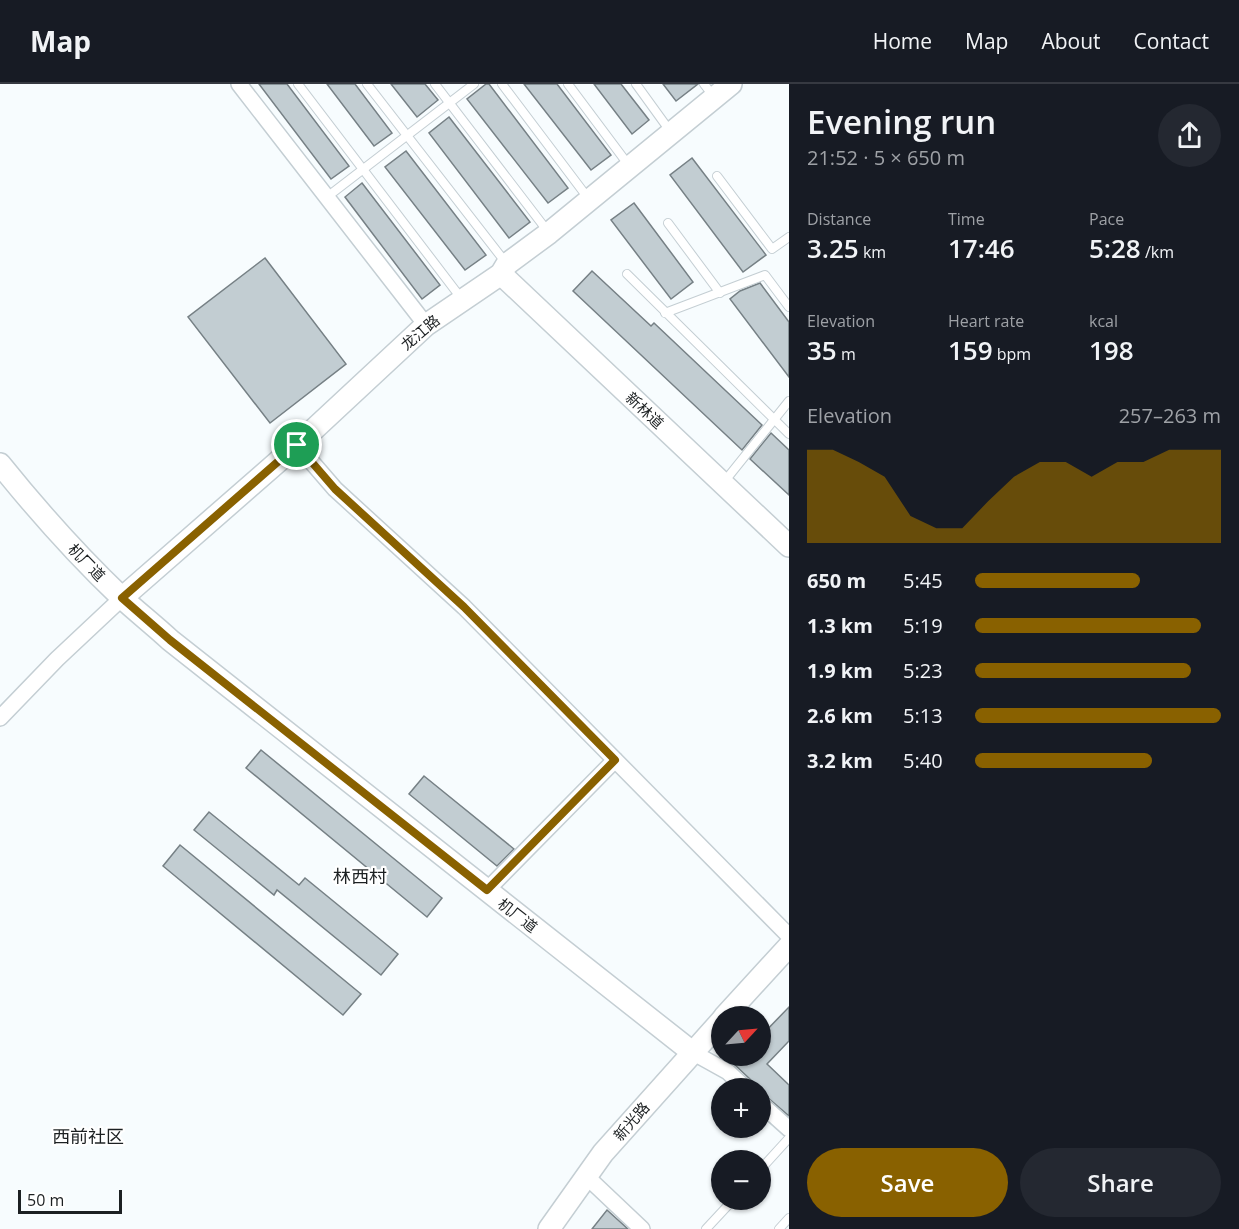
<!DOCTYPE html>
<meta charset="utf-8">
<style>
body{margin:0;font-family:"Open Sans","Noto Sans SC",sans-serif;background:#242831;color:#f1f3f6;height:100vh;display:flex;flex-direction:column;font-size:22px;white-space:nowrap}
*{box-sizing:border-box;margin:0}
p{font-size:20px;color:#9ea1a6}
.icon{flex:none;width:33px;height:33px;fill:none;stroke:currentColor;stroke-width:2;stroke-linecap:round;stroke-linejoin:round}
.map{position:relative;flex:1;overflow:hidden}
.details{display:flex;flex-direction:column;background:#171b24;width:450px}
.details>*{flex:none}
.needle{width:39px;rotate:64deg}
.controls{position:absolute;left:711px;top:922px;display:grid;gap:12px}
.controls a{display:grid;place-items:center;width:60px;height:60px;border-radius:50%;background:#171b24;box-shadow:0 2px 4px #0004;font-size:30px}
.scale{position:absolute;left:18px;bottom:15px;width:104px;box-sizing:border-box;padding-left:6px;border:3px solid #1c2022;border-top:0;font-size:16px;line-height:21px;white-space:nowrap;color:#1c2022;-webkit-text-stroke:4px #fff;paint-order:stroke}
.pin{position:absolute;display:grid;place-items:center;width:51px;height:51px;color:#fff;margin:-26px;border:3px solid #fff;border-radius:50%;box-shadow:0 2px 6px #0007}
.round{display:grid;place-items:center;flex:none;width:63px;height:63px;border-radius:32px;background:#242831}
.head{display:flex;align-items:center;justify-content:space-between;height:102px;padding:0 18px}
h1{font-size:33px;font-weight:600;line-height:45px}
.metrics{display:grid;grid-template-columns:repeat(3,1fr);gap:9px;height:102px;padding:6px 18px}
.metrics div{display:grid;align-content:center}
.metrics b{font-size:26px;font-weight:600}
.metrics small{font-size:16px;font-weight:400}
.metrics p{font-size:16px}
.chart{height:168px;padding:12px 18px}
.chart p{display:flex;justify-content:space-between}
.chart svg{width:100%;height:108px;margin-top:6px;fill:#896100;opacity:.7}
.primary-button{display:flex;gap:12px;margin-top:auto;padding:12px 18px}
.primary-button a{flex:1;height:69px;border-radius:36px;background:#896100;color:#fff;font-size:24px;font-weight:600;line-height:69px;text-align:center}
.primary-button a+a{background:#242831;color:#f1f3f6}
ul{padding:0 18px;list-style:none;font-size:20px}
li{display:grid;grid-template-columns:96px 72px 1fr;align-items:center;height:45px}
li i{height:15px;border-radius:8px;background:#896100}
header{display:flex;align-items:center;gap:36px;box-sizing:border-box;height:84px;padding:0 30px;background:#171b24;border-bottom:2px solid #363941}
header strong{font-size:28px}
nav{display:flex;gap:33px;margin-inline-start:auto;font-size:21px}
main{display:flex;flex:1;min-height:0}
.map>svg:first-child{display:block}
.building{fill:#c2cdd2;stroke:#768085;stroke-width:1.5}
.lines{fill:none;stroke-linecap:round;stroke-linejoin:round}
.lane-casing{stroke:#c4ced3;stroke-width:10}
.street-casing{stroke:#c4ced3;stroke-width:18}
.secondary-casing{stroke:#c4ced3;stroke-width:24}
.lane{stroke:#fff;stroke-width:8}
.street{stroke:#fff;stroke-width:15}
.secondary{stroke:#fff;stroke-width:21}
.route-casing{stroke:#fff;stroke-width:12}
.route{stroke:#896100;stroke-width:8}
.labels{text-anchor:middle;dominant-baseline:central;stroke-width:4.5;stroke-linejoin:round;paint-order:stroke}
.street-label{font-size:15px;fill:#1c2022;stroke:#fff}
.quarter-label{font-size:18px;fill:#1c2022;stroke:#fff}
</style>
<header>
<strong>Map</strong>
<nav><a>Home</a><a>Map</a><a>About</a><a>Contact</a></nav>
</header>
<main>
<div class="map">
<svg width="789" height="1145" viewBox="0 0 789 1145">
<rect width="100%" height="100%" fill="#f7fcfe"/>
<g class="building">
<path d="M 259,0 L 287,0 L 349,82 L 331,95 Z"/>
<path d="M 327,0 L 355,0 L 392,49 L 374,62 Z"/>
<path d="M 391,0 L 425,0 L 438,16 L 417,33 Z"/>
<path d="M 486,0 L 489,0 L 568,104 L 548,119 L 467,15 Z"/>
<path d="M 524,0 L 557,0 L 611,71 L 591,86 Z"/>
<path d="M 594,0 L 621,0 L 649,36 L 632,50 Z"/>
<path d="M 663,0 L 698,0 L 676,17 Z"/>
<path d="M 449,33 L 530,138 L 509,154 L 429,49 Z"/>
<path d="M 406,67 L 486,171 L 465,186 L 385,83 Z"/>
<path d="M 692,74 L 766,171 L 743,188 L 670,91 Z"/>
<path d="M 362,99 L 440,201 L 422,215 L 345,113 Z"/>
<path d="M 634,119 L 693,198 L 671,215 L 611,136 Z"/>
<path d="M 265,174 L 346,280 L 270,339 L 188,233 Z"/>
<path d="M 592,187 L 651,242 L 654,239 L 762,341 L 742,366 L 573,207 Z"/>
<path d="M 760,199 L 789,238 L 789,293 L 730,215 L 740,207 Z"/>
<path d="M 771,349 L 789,366 L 789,411 L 750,375 Z"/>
<path d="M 261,666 L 442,814 L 427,833 L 246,684 Z"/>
<path d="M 424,692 L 514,765 L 497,782 L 409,710 Z"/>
<path d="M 209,728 L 299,801 L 305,794 L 398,870 L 381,891 L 277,806 L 274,811 L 194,746 Z"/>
<path d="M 180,761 L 361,910 L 343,931 L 163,782 Z"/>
<path d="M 789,923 L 789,957 L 767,980 L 789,1001 L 789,1032 L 760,1007 L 760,1005 L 758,1005 L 755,1002 L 753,998 L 735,981 L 743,972 L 760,972 L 760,953 Z"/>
<path d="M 607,1126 L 628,1145 L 592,1145 Z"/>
</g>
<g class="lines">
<defs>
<g id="lane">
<path d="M 298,0 L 461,214"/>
<path d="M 367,0 L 506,179"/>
<path d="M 435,0 L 549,149"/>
<path d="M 502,0 L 588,114"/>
<path d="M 568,0 L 630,83"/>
<path d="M 636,0 L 670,47"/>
<path d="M 704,0 L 714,13"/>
<path d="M 717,92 L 772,165 L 789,153"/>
<path d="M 327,113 L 474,0"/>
<path d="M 668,139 L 720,209"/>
<path d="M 627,190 L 789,350"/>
<path d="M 665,229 L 765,191 L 789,223"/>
<path d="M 724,398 L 789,317"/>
<path d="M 760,1086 L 789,1054"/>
<path d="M 706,1145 L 733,1116"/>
<path d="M 779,1145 L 789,1134"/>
</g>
<g id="street">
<path d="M 239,0 L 426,241"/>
<path d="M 297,361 L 335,405 L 464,523 L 789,852"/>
<path d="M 0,634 L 57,575 L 122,514"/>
<path d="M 487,806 L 615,676"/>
<path d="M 692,968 L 728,988 L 746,1005"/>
<path d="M 760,1019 L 789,1045"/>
<path d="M 586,1092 L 642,1145"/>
</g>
<g id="secondary">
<path d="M 501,190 L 789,462"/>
<path d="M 0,380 C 37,426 78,472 121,513 C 137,528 154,541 170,556 L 692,968"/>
<path d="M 122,514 L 297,361 L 426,241 L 501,190 L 507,180 L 549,149 L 731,0"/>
<path d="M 724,933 L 789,862"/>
<path d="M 549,1145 L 603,1069 L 722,936"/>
</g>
</defs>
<use href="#lane" class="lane-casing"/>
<use href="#street" class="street-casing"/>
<use href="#secondary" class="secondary-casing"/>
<use href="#lane" class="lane"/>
<use href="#street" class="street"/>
<use href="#secondary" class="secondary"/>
</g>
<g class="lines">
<defs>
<path id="route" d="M 297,361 L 335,405 L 464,523 L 615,676 L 487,806 L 170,556 L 122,514 Z"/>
</defs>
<use href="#route" class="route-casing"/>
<use href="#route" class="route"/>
</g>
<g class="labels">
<g class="street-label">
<text transform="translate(420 248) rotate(-40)">龙江路</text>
<text transform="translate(645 326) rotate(43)">新林道</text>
<text transform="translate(87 478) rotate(46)">机厂道</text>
<text transform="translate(518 831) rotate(38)">机厂道</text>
<text transform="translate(631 1037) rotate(-49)">新光路</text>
</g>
<g class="quarter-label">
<text x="360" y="792">林西村</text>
<text x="88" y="1052">西前社区</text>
</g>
</g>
</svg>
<div class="controls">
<a><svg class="needle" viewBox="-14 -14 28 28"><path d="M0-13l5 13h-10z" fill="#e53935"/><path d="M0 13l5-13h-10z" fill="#9ea1a6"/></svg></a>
<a>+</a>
<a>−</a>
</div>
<div class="scale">50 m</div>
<div class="pin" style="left:297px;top:361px;background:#1e9e55"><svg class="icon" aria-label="arrive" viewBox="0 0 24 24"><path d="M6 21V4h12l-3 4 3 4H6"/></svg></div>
</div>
<section class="details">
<div class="head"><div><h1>Evening run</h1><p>21:52 · 5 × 650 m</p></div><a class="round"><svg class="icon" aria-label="share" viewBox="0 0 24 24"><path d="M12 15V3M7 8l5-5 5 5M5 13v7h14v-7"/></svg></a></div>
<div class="metrics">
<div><p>Distance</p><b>3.25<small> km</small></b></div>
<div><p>Time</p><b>17:46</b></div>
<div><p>Pace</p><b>5:28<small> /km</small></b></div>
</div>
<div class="metrics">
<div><p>Elevation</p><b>35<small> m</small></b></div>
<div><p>Heart rate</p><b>159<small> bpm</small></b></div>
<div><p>kcal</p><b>198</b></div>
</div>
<div class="chart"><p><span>Elevation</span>257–263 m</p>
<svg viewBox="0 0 160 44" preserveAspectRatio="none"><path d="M0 44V6L10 6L20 11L30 17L40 33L50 38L60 38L70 27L80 17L90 11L100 11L110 17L120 11L130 11L140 6L150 6L160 6V44z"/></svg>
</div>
<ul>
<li><b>650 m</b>5:45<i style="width:67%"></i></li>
<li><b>1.3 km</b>5:19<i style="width:92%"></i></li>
<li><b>1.9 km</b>5:23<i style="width:88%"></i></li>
<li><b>2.6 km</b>5:13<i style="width:100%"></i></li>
<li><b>3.2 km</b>5:40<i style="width:72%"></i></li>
</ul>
<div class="primary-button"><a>Save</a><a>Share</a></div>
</section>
</main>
